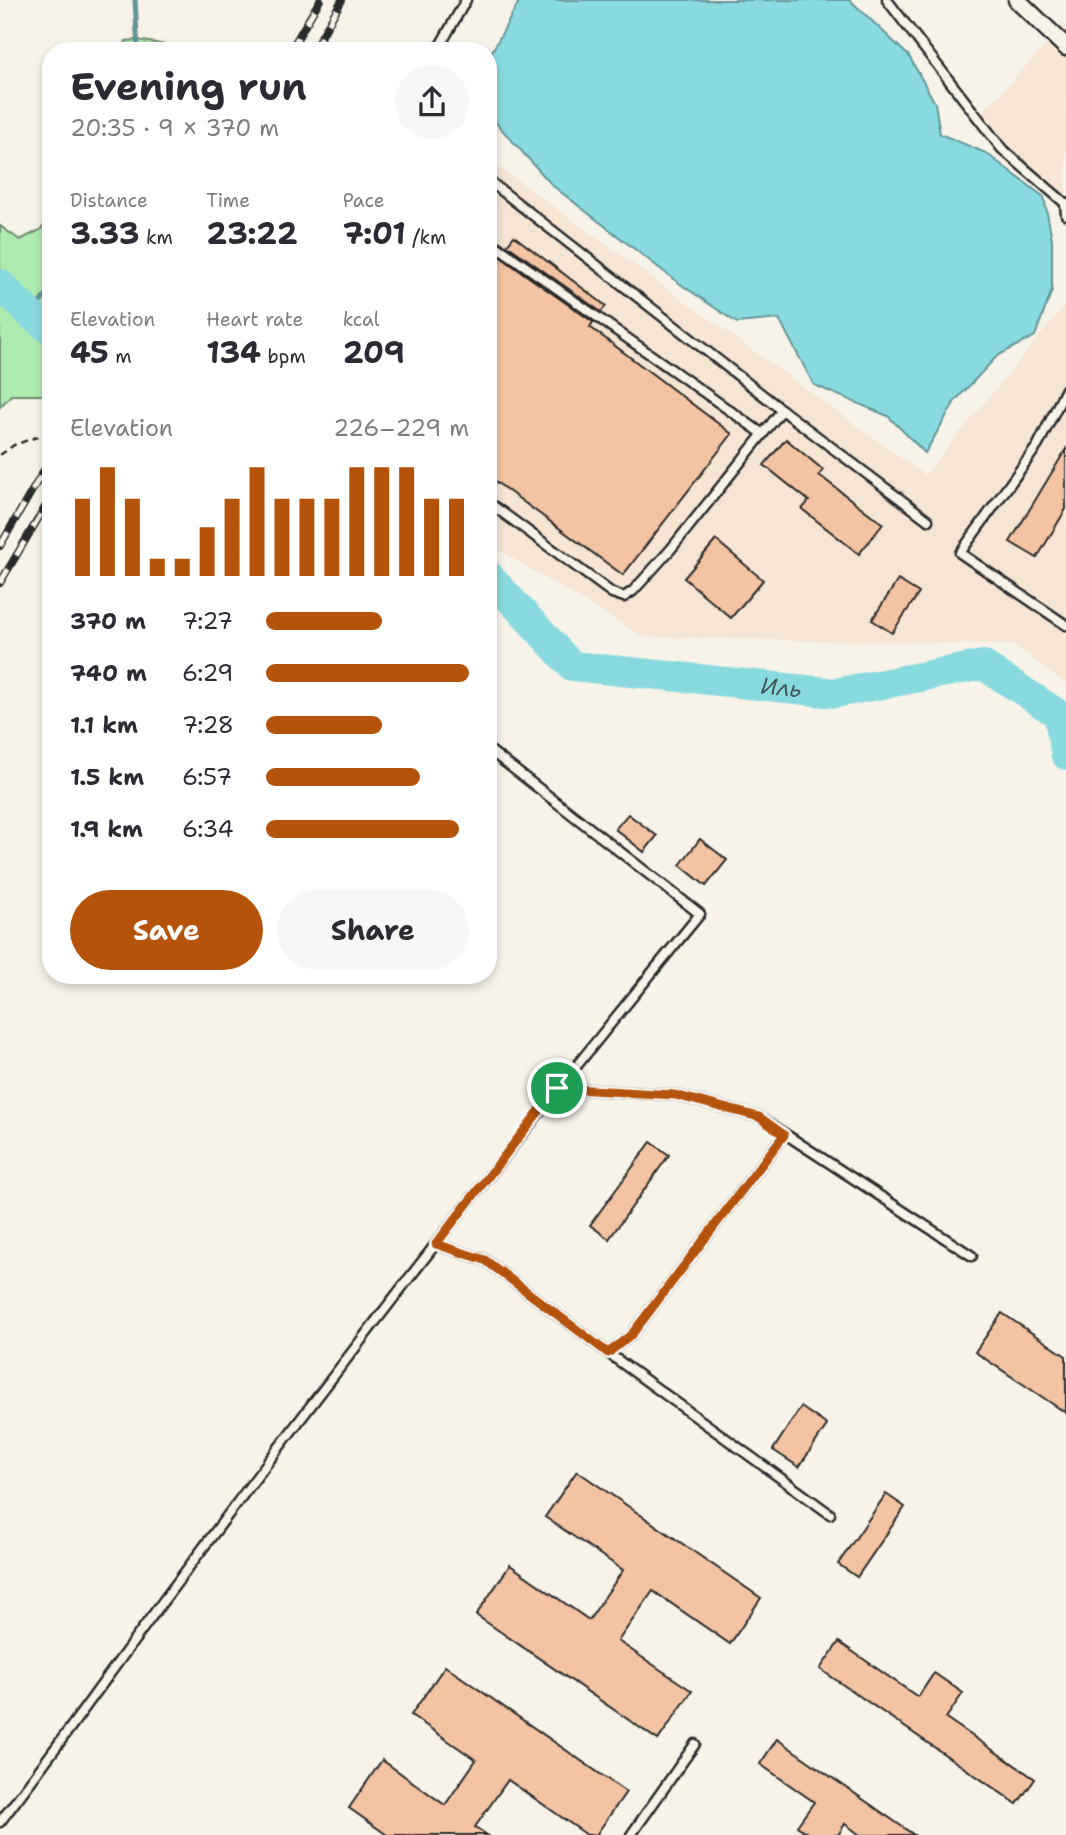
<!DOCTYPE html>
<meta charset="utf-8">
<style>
body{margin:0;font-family:"Shantell Sans",sans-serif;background:#f7f7f7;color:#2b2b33;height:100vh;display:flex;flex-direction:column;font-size:26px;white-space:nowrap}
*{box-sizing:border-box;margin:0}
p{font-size:23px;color:#7c7c81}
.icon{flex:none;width:38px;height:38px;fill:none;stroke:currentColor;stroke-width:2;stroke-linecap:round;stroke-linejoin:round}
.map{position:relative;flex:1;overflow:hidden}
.side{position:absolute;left:42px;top:42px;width:455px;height:942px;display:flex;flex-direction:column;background:#fff;border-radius:28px;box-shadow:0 4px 10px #0003}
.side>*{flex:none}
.pin{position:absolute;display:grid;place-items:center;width:60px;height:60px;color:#fff;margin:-30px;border:4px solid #fff;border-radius:50%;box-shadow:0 2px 7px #0007}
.round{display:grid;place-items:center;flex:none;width:74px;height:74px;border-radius:37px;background:#f7f7f7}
.head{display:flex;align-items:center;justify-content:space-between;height:119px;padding:0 28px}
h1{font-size:38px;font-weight:700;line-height:52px}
.figures{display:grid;grid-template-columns:repeat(3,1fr);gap:10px;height:119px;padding:7px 28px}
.figures div{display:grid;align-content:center}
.figures b{font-size:30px;font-weight:700}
.figures small{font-size:19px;font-weight:400}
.figures p{font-size:19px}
.chart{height:196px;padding:14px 28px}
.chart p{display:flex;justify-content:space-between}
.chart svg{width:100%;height:126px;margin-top:7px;stroke:#b45309;stroke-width:6}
.cta{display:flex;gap:14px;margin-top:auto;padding:14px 28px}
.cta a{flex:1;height:80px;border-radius:42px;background:#b45309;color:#fff;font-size:28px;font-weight:700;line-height:80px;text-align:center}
.cta a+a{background:#f7f7f7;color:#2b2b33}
ul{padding:0 28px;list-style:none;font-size:23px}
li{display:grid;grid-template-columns:112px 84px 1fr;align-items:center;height:52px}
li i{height:18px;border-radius:9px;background:#b45309}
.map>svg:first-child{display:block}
.built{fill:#f6e5d3}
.green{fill:#aeebb0;stroke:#6c8b6e;stroke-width:2}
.water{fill:#89dadf;stroke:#639497;stroke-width:2}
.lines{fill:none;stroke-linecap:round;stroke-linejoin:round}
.stream{stroke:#639497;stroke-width:5}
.river{stroke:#89dadf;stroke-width:30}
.building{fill:#f3c3a3;stroke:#2b2b2b;stroke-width:2}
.service-casing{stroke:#2b2b2b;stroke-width:13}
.minor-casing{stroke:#2b2b2b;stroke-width:21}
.path{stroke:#2b2b2b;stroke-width:2.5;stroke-dasharray:7 5;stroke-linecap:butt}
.service{stroke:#f7f3e8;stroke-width:8}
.minor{stroke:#f7f3e8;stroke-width:16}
.rail-casing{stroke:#2b2b2b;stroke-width:8}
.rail{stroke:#f7f3e8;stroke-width:5;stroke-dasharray:16;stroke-linecap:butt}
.route-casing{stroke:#fff;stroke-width:14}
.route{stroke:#b45309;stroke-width:9}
.labels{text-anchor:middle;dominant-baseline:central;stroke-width:5;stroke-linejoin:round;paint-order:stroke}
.water-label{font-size:23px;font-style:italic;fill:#425758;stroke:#f7f3e8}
</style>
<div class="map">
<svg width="1066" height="1835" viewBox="0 0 1066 1835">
<rect width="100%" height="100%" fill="#f7f3e8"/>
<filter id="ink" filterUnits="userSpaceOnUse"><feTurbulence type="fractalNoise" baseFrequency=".0143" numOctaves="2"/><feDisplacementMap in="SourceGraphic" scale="14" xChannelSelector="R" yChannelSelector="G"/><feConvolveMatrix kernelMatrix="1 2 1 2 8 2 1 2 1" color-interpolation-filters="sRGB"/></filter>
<g filter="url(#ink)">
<g class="built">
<path d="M 1066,23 L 1066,200 L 978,117 Z"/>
<path d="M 488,159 L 925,475 L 1066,304 L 1066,684 L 1014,645 L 644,637 L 488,544 Z"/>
</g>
<g class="green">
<path d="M 138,40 L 171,46 L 176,51 L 123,51 L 126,41 Z"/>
<path d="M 51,219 L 51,389 L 47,395 L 11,395 L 0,407 L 0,226 L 20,240 L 40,230 Z"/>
</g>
<path class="water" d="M 520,0 L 850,0 L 909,56 L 935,103 L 940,134 L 986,153 L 1044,197 L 1052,239 L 1052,290 L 1035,336 L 997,356 L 955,401 L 925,453 L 888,416 L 814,385 L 779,319 L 737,323 L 676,281 L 553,186 L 488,114 L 488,59 Z"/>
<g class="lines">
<g class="stream">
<path d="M 135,0 L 138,51"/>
<path d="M 30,314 L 51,290"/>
</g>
<g class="river">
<path d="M 0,284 L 30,314 L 51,330"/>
<path id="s1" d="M 488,575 L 572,666 L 835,693 L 983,665 L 1058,714 L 1066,755"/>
</g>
</g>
<g class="building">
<path d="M 514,236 L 606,306 L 601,312 L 507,245 Z"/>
<path d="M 499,256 L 593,322 L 590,327 L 732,434 L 623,575 L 488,476 L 488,269 Z"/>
<path d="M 786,439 L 823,470 L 819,475 L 883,524 L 859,554 L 802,509 L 809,501 L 764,465 Z"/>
<path d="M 1066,449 L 1066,509 L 1037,558 L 1010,542 Z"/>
<path d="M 716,540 L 763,580 L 731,618 L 684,578 Z"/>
<path d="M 898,580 L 919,593 L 892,633 L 872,620 Z"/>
<path d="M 628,814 L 657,836 L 644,852 L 615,829 Z"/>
<path d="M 700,839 L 727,860 L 706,886 L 680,865 Z"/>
<path d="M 651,1142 L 669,1155 L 609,1239 L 590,1225 Z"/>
<path d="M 1002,1313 L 1066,1356 L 1066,1413 L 975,1352 Z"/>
<path d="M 801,1407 L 827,1425 L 799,1467 L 773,1450 Z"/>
<path d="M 577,1471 L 761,1598 L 730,1644 L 653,1591 L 618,1641 L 692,1691 L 658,1740 L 476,1615 L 510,1565 L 589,1620 L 623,1570 L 545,1517 Z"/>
<path d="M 886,1494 L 905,1507 L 857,1577 L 838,1564 Z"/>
<path d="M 839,1642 L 918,1697 L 934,1673 L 963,1693 L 946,1718 L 1035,1779 L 1017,1804 L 820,1669 Z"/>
<path d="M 445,1666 L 626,1792 L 596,1835 L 587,1835 L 508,1780 L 475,1827 L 487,1835 L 387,1835 L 349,1808 L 382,1760 L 445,1805 L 476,1760 L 411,1715 Z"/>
<path d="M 777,1739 L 914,1835 L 860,1835 L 845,1824 L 838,1835 L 810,1835 L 797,1826 L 814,1802 L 760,1764 Z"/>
</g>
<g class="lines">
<defs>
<g id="service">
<path d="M 887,0 L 1002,149 L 1066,204"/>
<path d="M 437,51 L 466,0"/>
<path d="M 488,180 L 782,410 L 928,520"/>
<path d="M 1065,203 L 1066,215"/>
<path d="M 488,240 L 763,434"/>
<path d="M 1066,389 L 1038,445 L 960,553 L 1066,625"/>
<path d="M 488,502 L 612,593 L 624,597 L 633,591 L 671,549 L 782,410"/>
<path d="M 557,1088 L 675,1095 L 759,1117 L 972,1256"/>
<path d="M 436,1244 L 485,1260 L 608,1353 L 830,1514"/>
<path d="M 608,1353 L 632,1334 L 784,1135"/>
<path d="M 0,1822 C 63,1740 122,1655 185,1572 C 352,1349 523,1129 700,914 L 488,749"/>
<path d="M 631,1835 L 695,1744"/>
</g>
<path id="minor" d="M 1017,0 L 1066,47"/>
</defs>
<use href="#service" class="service-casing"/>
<use href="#minor" class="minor-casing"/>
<path class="path" d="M 0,455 L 14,445 L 51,432"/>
<use href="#service" class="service"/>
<use href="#minor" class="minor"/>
<defs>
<g id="rail">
<path d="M 290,51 L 320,0"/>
<path d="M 313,51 L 342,0"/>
<path d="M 0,546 L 51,458"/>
<path d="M 0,583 L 51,497"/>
</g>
</defs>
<use href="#rail" class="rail-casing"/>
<use href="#rail" class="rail"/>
</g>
</g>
<g class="lines" filter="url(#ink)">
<defs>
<path id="route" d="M 557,1088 L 675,1095 L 759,1117 L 784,1135 L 632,1334 L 608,1353 L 485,1260 L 436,1244 Z"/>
</defs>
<use href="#route" class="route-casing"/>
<use href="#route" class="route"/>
</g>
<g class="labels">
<g class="water-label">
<text stroke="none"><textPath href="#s1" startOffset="334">Иль</textPath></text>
</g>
</g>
</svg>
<div class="pin" style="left:557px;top:1088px;background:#1e9e55"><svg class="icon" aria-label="arrive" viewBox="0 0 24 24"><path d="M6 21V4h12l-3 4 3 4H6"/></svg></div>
<section class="side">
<div class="head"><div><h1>Evening run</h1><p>20:35 · 9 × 370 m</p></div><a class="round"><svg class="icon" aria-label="share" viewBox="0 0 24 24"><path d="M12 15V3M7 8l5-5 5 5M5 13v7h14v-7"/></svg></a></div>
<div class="figures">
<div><p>Distance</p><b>3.33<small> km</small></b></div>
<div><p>Time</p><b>23:22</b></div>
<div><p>Pace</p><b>7:01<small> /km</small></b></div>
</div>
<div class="figures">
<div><p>Elevation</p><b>45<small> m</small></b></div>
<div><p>Heart rate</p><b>134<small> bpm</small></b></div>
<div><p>kcal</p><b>209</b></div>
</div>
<div class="chart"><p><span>Elevation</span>226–229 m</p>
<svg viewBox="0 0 160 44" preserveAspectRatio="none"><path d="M5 44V17M15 44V6M25 44V17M35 44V38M45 44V38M55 44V27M65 44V17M75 44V6M85 44V17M95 44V17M105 44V17M115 44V6M125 44V6M135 44V6M145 44V17M155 44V17"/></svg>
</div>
<ul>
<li><b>370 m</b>7:27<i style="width:57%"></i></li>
<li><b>740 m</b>6:29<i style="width:100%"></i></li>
<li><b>1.1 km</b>7:28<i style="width:57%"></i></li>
<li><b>1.5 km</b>6:57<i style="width:76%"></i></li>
<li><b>1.9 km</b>6:34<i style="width:95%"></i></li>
</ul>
<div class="cta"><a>Save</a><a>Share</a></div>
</section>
</div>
